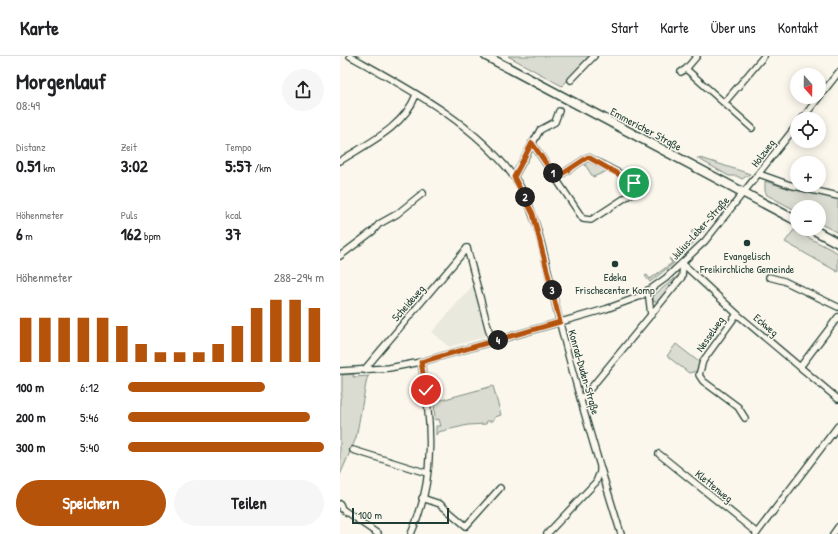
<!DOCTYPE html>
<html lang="de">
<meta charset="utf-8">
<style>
body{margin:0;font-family:"Patrick Hand",sans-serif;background:#f6f6f6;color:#202124;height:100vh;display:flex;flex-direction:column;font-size:15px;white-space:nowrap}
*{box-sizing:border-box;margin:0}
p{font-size:13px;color:#757577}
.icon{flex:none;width:22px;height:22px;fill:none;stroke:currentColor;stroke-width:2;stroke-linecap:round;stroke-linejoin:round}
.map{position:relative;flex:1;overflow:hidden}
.drawer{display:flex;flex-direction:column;background:#fff;width:340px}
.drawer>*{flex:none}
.needle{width:26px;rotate:160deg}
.tools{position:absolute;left:450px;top:12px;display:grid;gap:8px}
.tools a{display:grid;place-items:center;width:36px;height:36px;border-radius:50%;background:#fff;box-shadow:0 2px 10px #0003;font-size:20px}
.scale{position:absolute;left:12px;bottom:10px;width:97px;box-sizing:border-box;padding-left:4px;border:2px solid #1f3d34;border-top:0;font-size:11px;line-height:14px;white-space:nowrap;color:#1f3d34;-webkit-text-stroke:3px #fbf7ec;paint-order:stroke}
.pin{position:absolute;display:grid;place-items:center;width:34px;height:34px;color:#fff;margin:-17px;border:2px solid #fff;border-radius:50%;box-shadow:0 1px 4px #0007}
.km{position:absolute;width:20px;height:20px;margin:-10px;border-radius:50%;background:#222;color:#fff;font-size:11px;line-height:20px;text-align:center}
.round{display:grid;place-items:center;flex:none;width:42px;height:42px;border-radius:21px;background:#f6f6f6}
.summary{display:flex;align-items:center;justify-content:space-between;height:68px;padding:0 16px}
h1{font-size:22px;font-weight:700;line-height:30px}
.figures{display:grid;grid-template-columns:repeat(3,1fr);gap:6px;height:68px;padding:4px 16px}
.figures div{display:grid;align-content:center}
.figures b{font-size:17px;font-weight:700}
.figures small{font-size:11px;font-weight:400}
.figures p{font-size:11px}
.chart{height:112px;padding:8px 16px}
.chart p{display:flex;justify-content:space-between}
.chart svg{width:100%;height:72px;margin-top:4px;stroke:#b45309;stroke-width:6}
.cta{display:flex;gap:8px;margin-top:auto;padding:8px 16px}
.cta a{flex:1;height:46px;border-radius:24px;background:#b45309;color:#fff;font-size:16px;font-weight:700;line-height:46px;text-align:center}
.cta a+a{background:#f6f6f6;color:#202124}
ul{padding:0 16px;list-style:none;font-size:13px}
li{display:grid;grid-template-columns:64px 48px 1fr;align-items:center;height:30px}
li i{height:10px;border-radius:5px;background:#b45309}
header{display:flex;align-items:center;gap:24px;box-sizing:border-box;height:56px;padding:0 20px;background:#fff;border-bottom:1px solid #e0e0e0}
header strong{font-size:19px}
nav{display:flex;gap:22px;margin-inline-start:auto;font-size:14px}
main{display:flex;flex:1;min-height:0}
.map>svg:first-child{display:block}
.built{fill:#eae9de}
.green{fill:#dbdcd1;stroke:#7d8c82}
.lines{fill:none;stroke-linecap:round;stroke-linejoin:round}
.minor-casing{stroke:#1f3d34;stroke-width:8}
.secondary-casing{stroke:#1f3d34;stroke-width:11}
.minor{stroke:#fbf7ec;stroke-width:5.5}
.secondary{stroke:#fbf7ec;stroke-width:8}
.route-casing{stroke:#fff;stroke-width:8}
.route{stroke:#b45309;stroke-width:5}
.poi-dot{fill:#1f3d34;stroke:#fbf7ec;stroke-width:1.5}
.labels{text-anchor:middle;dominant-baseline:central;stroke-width:3;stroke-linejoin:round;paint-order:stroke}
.street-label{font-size:11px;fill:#1f3d34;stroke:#fbf7ec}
.poi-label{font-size:11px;fill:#1f3d34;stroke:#fbf7ec}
</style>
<header>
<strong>Karte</strong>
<nav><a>Start</a><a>Karte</a><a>Über uns</a><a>Kontakt</a></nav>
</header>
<main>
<section class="drawer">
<div class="summary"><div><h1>Morgenlauf</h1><p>08:49</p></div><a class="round"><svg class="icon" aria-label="share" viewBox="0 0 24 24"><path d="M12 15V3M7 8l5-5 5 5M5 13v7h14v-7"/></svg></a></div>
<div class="figures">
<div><p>Distanz</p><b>0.51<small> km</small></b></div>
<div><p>Zeit</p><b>3:02</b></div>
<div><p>Tempo</p><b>5:57<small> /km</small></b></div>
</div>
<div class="figures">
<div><p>Höhenmeter</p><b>6<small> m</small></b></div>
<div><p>Puls</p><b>162<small> bpm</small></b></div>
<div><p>kcal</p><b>37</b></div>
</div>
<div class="chart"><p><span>Höhenmeter</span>288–294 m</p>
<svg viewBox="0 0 160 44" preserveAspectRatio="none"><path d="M5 44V17M15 44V17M25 44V17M35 44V17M45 44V17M55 44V22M65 44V33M75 44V38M85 44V38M95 44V38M105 44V33M115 44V22M125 44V11M135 44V6M145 44V6M155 44V11"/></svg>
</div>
<ul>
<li><b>100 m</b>6:12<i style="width:70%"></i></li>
<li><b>200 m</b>5:46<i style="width:93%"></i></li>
<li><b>300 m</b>5:40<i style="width:100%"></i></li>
</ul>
<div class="cta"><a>Speichern</a><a>Teilen</a></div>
</section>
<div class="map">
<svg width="498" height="478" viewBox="0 0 498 478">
<rect width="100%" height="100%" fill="#fbf7ec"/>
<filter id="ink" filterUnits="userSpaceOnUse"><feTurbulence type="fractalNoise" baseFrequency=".025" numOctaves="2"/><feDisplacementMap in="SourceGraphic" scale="8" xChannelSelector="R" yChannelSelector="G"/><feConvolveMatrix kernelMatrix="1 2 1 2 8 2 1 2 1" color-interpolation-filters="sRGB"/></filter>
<g filter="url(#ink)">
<path class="built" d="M 133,229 L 146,278 L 144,281 L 109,291 L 92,276 Z"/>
<g class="green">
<path d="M 168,0 L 251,0 L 222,30 Z"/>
<path d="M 357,102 L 364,103 L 410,118 L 402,123 L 397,120 L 389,120 Z"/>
<path d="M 249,105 L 251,106 L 267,115 L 253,121 L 244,107 Z"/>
<path d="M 425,125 C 449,134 473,137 498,143 L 498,177 L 479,167 L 479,151 L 457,151 L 457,155 L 427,139 L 425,135 Z"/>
<path d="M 362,172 L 365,174 L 363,176 L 361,175 L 355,181 L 357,183 L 341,200 L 337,197 L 338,194 L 342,196 L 355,180 L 351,176 L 354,173 L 358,176 Z"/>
<path d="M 454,174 L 498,197 L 498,216 L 445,186 Z"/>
<path d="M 329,202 L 334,207 L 310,226 L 305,220 L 307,219 L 310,223 L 332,207 Z"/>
<path d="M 339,219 L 341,219 L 319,247 L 313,245 L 313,240 Z"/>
<path d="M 336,288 L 359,306 L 357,315 L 349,317 L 327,300 Z"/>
<path d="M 14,318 L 13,321 L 29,320 L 27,322 L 16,382 L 0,419 L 0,343 L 2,336 L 2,319 Z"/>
<path d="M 153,330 L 161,359 L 155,361 L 153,365 L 147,365 L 146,368 L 128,369 L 98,376 L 96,379 L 96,370 L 101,370 L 99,363 L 95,364 L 94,346 Z"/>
</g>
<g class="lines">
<defs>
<g id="minor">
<path d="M 10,0 C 69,33 133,66 174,121 C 198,153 208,219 218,259 C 230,310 245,360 260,410 L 260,416 L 256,426 L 207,478"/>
<path d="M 346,13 L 412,72"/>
<path d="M 341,16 L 346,13 L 357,0"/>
<path d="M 231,24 L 254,0"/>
<path d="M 385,46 L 424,0"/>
<path d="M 462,63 L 498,17"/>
<path d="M 192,87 L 243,163 L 251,164 L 291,138 L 296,130 L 292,124 L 248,101 L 216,122"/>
<path d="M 0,105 C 28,87 63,72 76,39"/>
<path d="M 419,118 L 450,129 L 498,140"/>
<path d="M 174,121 L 200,74 L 215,66 L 219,55"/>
<path d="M 127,192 L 152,286"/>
<path d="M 0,200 L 33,175 L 39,168 L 57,158 L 83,137"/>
<path d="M 343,208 L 397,258 L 498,343"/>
<path d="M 429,221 L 444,225 L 498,251"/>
<path d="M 308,234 L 311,259"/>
<path d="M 397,258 L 363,305 L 359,319 L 363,325 L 398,351 L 405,362"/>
<path d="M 460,311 L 498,261"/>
<path d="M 24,314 L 127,192"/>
<path d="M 0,315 L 49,312 L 81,306 L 266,253 L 301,240 L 326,222 L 365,185 L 457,69"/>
<path d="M 241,344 L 342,221 L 343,208"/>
<path d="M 13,394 L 87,417"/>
<path d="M 319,398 L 417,477"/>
<path d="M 261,413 L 281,478"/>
<path d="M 82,442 L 100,448 L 126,470 L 160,432"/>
<path d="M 0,448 L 2,453 L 38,478"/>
<path d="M 71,478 C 96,424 92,363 81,306"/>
<path d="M 416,478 L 498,370"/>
<path d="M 493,478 L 498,471"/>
</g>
<g id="secondary">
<path d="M 146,0 L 457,165"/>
<path d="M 472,173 L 498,187"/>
</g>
</defs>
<use href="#minor" class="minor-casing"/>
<use href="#secondary" class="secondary-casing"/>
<use href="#minor" class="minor"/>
<use href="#secondary" class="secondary"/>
</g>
</g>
<g class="lines" filter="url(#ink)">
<defs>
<path id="route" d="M 86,334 L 81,306 L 220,266 L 193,158 L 174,121 L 192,87 L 216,122 L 248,101 L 294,127"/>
</defs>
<use href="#route" class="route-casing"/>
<use href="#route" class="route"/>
</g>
<g class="poi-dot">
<circle cx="407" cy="187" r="4"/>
<circle cx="275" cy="208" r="4"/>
</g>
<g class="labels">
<g class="street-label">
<text transform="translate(306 73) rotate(28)">Emmericher Straße</text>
<text transform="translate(423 97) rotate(-53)">Holzweg</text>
<text transform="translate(360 172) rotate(-48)">Julius-Leber-Straße</text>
<text transform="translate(68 247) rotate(-49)">Scheideweg</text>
<text transform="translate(426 269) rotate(40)">Eckweg</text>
<text transform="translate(370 278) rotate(-55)">Nesselweg</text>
<text transform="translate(244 316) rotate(74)">Konrad-Duden-Straße</text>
<text transform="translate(374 430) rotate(39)">Klettenweg</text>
</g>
<g class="poi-label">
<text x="407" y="200">Evangelisch<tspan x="407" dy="13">Freikirchliche Gemeinde</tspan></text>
<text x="275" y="221">Edeka<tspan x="275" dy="13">Frischecenter Komp</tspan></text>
</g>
</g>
</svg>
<div class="tools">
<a><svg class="needle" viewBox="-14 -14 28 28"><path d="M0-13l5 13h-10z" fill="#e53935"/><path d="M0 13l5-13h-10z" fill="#757577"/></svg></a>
<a><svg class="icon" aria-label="locate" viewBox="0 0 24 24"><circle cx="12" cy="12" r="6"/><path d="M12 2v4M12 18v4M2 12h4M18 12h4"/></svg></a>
<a>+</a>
<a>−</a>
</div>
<div class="scale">100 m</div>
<div class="pin" style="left:294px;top:127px;background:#1e9e55"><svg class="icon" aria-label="arrive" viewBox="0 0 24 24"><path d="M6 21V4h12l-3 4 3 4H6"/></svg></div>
<div class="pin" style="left:86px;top:334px;background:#d93025"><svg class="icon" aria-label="check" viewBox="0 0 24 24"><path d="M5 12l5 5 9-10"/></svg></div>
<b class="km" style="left:213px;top:117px">1</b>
<b class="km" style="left:185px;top:141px">2</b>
<b class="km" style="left:212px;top:234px">3</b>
<b class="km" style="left:158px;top:284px">4</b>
</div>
</main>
